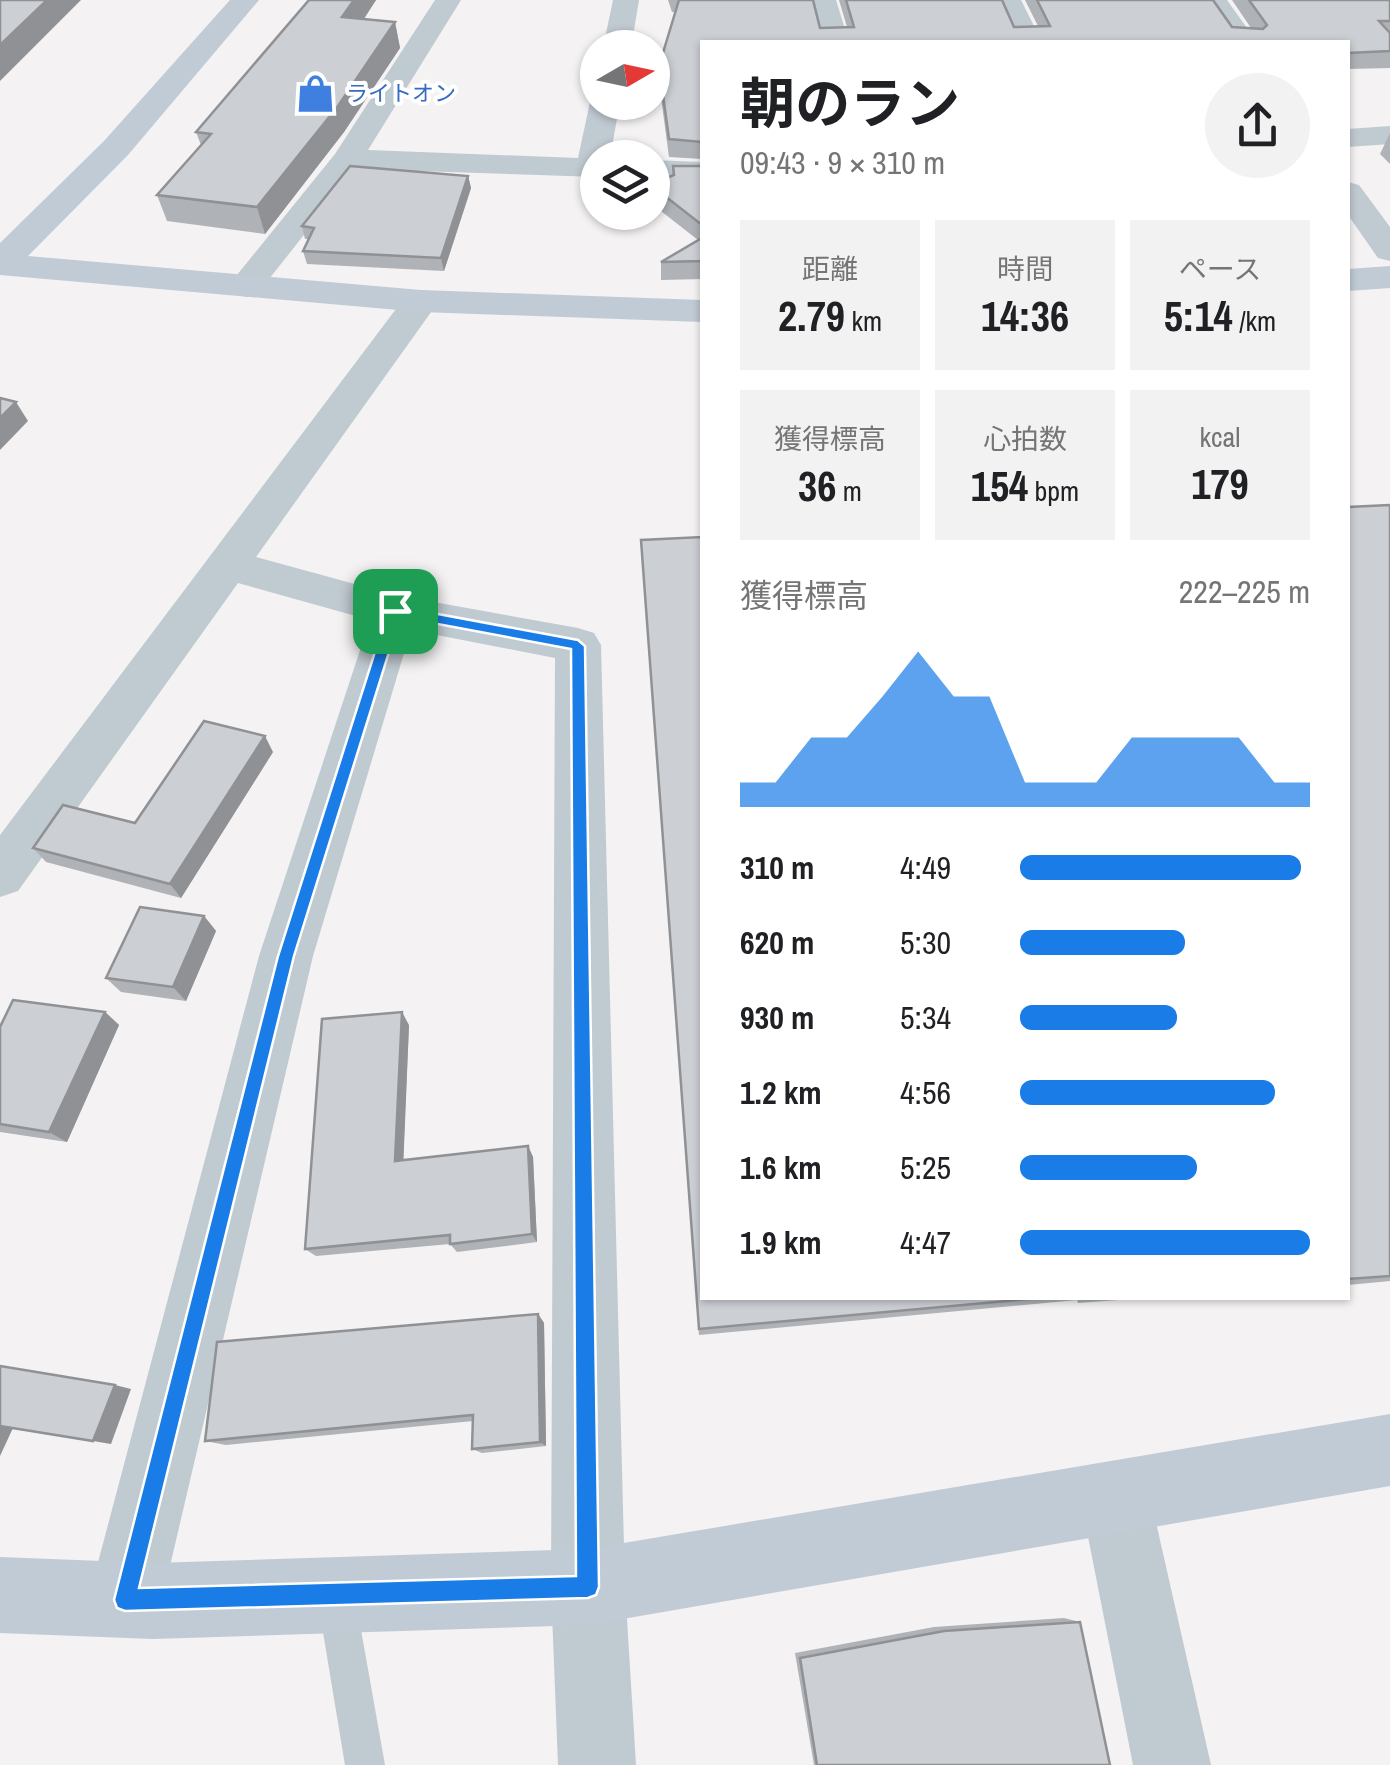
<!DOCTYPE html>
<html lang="ja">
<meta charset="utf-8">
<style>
body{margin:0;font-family:"Archivo Narrow","Noto Sans JP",sans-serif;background:#f2f2f2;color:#202124;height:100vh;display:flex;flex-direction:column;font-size:38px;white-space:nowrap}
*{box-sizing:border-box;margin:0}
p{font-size:32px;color:#757577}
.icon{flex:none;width:55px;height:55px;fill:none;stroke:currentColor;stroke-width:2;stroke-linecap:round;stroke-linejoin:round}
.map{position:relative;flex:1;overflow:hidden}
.panel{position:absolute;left:700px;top:40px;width:650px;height:1260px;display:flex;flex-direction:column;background:#fff;border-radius:0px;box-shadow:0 2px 8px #0004}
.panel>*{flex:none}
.needle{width:65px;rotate:81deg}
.buttons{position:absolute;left:580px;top:30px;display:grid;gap:20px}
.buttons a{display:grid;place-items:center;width:90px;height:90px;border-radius:50%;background:#fff;box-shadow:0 2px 8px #0004;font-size:50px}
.pin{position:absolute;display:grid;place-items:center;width:85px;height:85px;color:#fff;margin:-42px;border-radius:20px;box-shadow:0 5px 15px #0006}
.round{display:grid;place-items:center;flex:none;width:105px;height:105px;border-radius:52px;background:#f2f2f2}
.summary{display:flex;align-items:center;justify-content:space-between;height:170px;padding:0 40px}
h1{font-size:55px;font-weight:700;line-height:75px}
.figures{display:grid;grid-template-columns:repeat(3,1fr);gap:15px;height:170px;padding:10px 40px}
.figures div{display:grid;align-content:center;border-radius:0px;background:#f2f2f2;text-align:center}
.figures b{font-size:42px;font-weight:700}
.figures small{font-size:28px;font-weight:400}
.figures p{font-size:28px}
.chart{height:280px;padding:20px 40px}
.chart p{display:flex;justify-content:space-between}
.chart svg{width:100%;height:180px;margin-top:10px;fill:#197ce7;opacity:.7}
ul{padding:0 40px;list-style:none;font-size:32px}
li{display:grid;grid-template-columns:160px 120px 1fr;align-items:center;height:75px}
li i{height:25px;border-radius:12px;background:#197ce7}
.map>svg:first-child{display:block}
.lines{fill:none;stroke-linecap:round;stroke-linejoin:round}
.lane{fill:#c0cad1;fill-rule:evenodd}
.street{fill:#c0cad1;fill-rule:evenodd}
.secondary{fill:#c0cbd5;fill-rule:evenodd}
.wall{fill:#afb2b6}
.shaded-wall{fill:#8f9194}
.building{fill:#cccfd4;stroke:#8f9194;stroke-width:2.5}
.route{fill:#197ce7;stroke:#fff;stroke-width:2.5;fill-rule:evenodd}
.labels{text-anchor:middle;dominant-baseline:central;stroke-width:8;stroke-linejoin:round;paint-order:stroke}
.far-shop-label{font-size:22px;fill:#366cbe;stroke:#fff;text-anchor:start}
</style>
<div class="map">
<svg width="1390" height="1765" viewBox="0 0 1390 1765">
<rect width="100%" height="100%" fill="#f4f2f2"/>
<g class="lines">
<path class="lane" d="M 336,1577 L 350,1582 L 355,1596 L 385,1765 L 345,1765 L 317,1596 L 322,1582 Z"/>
<g class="street">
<path d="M 435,0 L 461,0 L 368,150 L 578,158 L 590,102 L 598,95 L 598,102 L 620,102 L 610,158 L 598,158 L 598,177 L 356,169 L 258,293 L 246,297 L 234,293 L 228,286 L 335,154 Z"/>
<path d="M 613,0 L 639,0 L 631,48 L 603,48 Z"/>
<path d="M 810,0 L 836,0 L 849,42 L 821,42 Z"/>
<path d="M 995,0 L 1021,0 L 1042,42 L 1014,42 Z"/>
<path d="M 1201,0 L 1227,0 L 1257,42 L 1229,42 Z"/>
<path d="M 1390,126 L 1390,144 L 1348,147 L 1348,129 Z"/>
<path d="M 652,160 L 702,162 L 702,180 L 652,180 Z"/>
<path d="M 1348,182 L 1359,185 L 1390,227 L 1390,261 L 1378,258 L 1348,215 Z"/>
<path d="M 421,290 L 434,293 L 439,301 L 256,557 L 395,595 L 578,628 L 594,633 L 601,645 L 625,1587 L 636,1765 L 558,1765 L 551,1587 L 555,658 L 411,630 L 313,956 L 162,1600 L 151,1626 L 125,1637 L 99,1626 L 88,1600 L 259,956 L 370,620 L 238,583 L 18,891 L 0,897 L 0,835 L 408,293 Z"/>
<path d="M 1115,1461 L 1140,1471 L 1150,1496 L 1211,1765 L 1133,1765 L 1080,1496 L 1090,1471 Z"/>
</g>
<g class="secondary">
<path d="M 230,0 L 259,0 L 128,155 L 28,256 L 421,290 L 702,300 L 702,322 L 421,312 L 0,275 L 0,243 L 104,141 Z"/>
<path d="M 1390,266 L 1390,288 L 1348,291 L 1348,269 Z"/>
<path d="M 1390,1414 L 1390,1486 L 588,1625 L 153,1639 L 0,1633 L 0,1557 L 153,1563 L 588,1549 Z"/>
</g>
</g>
<g class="wall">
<path d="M 309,0 L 376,0 L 364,19 L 395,22 L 400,48 L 344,132 L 265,234 L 167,221 L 157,195 L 201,145 L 196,132 Z"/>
<path d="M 668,0 L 813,0 L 820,28 L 847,27 L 839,0 L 1002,0 L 1014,27 L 1038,26 L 1025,0 L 1213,0 L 1232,27 L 1251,28 L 1232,0 L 1390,0 L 1390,68 L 1348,69 L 1348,42 L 702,42 L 702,159 L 669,157 L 659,83 L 659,66 L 675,12 L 672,12 Z"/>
<path d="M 1390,133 L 1390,164 L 1380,154 Z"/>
<path d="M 673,166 L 702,166 L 702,279 L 661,280 L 661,262 L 698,240 L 652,204 L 652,184 L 673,175 Z"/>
<path d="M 468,176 L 471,188 L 444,271 L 307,264 L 303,251 L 308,239 L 305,239 L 302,226 Z"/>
<path d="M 1390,505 L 1390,1281 L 1348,1285 L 1348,507 Z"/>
<path d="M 641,540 L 702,1298 L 1144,1298 L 1078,1303 L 1077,1300 L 699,1335 Z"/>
<path d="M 273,752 L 181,898 L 46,862 L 33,848 L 135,823 Z"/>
<path d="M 204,916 L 216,931 L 186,1001 L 121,992 L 106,978 Z"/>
<path d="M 105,1012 L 119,1025 L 67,1142 L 0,1132 L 0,1027 Z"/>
<path d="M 409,1025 L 403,1160 L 528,1146 L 533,1157 L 537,1242 L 457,1252 L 450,1244 L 316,1256 L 305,1249 Z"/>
<path d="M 538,1314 L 544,1323 L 546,1446 L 482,1453 L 472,1449 L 473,1421 L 226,1445 L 205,1441 Z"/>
<path d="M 1064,1618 L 1080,1622 L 1110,1765 L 814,1765 L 795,1653 L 934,1627 Z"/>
</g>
<g class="shaded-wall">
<path d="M 47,0 L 81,0 L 0,81 L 0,45 Z"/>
<path d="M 354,0 L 376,0 L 348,43 L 342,17 Z"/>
<path d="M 395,22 L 400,48 L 344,132 L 265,234 L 257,207 Z"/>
<path d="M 468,176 L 471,188 L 444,271 L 441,258 Z"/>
<path d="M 16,402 L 28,421 L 0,450 L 0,418 Z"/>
<path d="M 265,736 L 273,752 L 181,898 L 170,884 Z"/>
<path d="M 204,916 L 216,931 L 186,1001 L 173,987 Z"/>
<path d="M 105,1012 L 119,1025 L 67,1142 L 49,1132 Z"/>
<path d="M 402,1012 L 409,1025 L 403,1171 L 395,1161 Z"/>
<path d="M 528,1146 L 533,1157 L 537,1242 L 532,1234 Z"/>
<path d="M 538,1314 L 544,1323 L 546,1446 L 540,1442 Z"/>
<path d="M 115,1385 L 131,1389 L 111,1444 L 93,1441 Z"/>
<path d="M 0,1426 L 13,1428 L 0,1456 Z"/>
</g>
<g class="building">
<path d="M 0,0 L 47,0 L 0,45 Z"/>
<path d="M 309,0 L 354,0 L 342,17 L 395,22 L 338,106 L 257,207 L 157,195 L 211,134 L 196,132 Z"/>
<path d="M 679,0 L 813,0 L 820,28 L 854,27 L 846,0 L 1002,0 L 1014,27 L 1050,26 L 1037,0 L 1213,0 L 1232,27 L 1263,29 L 1267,25 L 1249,0 L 1390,0 L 1390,21 L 1379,21 L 1390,33 L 1390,51 L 1348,53 L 1348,42 L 702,42 L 702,142 L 669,139 L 659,66 Z"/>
<path d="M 350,166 L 468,176 L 441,258 L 303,251 L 314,228 L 302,226 Z"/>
<path d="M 673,166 L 702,166 L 702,225 L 652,186 L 652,184 L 674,175 Z"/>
<path d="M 702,238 L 702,261 L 661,262 Z"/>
<path d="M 0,398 L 16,402 L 0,418 Z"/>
<path d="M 1390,505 L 1390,1276 L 1348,1279 L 1348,507 Z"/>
<path d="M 702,537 L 702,1298 L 1039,1298 L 699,1329 L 641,540 Z"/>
<path d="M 204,721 L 265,736 L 170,884 L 33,848 L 63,805 L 135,823 Z"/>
<path d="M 140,907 L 204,916 L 173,987 L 106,978 Z"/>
<path d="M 13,1000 L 105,1012 L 49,1132 L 0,1124 L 0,1027 Z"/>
<path d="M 402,1012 L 395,1161 L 528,1146 L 532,1234 L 450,1244 L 450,1235 L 305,1249 L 322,1019 Z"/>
<path d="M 538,1314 L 540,1442 L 472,1449 L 473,1415 L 205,1441 L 217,1342 Z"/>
<path d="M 0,1366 L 115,1385 L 93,1441 L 0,1426 Z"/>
<path d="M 1080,1622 L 1110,1765 L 817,1765 L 800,1658 L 944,1631 Z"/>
</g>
<path class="route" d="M 395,606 L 578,640 L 585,646 L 599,1587 L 596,1595 L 588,1598 L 125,1611 L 117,1608 L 114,1600 L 278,956 L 388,611 ZM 400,617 L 571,649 L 576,1576 L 139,1588 L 294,956 Z"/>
<defs>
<symbol id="shop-bare" viewBox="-9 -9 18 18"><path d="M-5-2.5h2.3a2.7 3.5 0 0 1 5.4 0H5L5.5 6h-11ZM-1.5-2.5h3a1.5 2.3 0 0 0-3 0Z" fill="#3f7fe0" stroke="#fff" stroke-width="2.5" paint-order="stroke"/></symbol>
</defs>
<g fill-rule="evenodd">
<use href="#shop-bare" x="288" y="66" width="55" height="55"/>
</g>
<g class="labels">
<g class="far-shop-label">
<text x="346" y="93">ライトオン</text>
</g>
</g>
</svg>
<div class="buttons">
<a><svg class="needle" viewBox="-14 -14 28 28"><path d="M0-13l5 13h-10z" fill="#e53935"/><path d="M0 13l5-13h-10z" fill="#757577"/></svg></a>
<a><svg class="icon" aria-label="layers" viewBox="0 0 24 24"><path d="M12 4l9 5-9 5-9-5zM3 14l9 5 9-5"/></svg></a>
</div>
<div class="pin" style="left:395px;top:611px;background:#1e9e55"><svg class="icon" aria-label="arrive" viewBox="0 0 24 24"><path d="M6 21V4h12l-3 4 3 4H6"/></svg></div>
<section class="panel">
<div class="summary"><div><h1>朝のラン</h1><p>09:43 · 9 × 310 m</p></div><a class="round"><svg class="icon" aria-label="share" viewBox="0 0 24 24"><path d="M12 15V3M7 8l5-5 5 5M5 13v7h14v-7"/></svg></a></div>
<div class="figures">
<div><p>距離</p><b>2.79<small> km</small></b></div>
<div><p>時間</p><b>14:36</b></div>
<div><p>ペース</p><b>5:14<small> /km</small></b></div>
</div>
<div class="figures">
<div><p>獲得標高</p><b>36<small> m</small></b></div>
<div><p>心拍数</p><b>154<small> bpm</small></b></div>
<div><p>kcal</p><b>179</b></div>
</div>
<div class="chart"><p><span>獲得標高</span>222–225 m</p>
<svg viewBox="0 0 160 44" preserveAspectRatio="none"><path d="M0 44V38L10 38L20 27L30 27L40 17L50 6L60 17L70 17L80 38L90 38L100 38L110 27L120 27L130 27L140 27L150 38L160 38V44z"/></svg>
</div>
<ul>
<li><b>310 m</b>4:49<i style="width:97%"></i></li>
<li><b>620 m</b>5:30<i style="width:57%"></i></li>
<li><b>930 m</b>5:34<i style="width:54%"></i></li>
<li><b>1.2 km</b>4:56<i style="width:88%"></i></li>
<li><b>1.6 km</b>5:25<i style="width:61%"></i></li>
<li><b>1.9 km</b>4:47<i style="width:100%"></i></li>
</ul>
</section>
</div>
